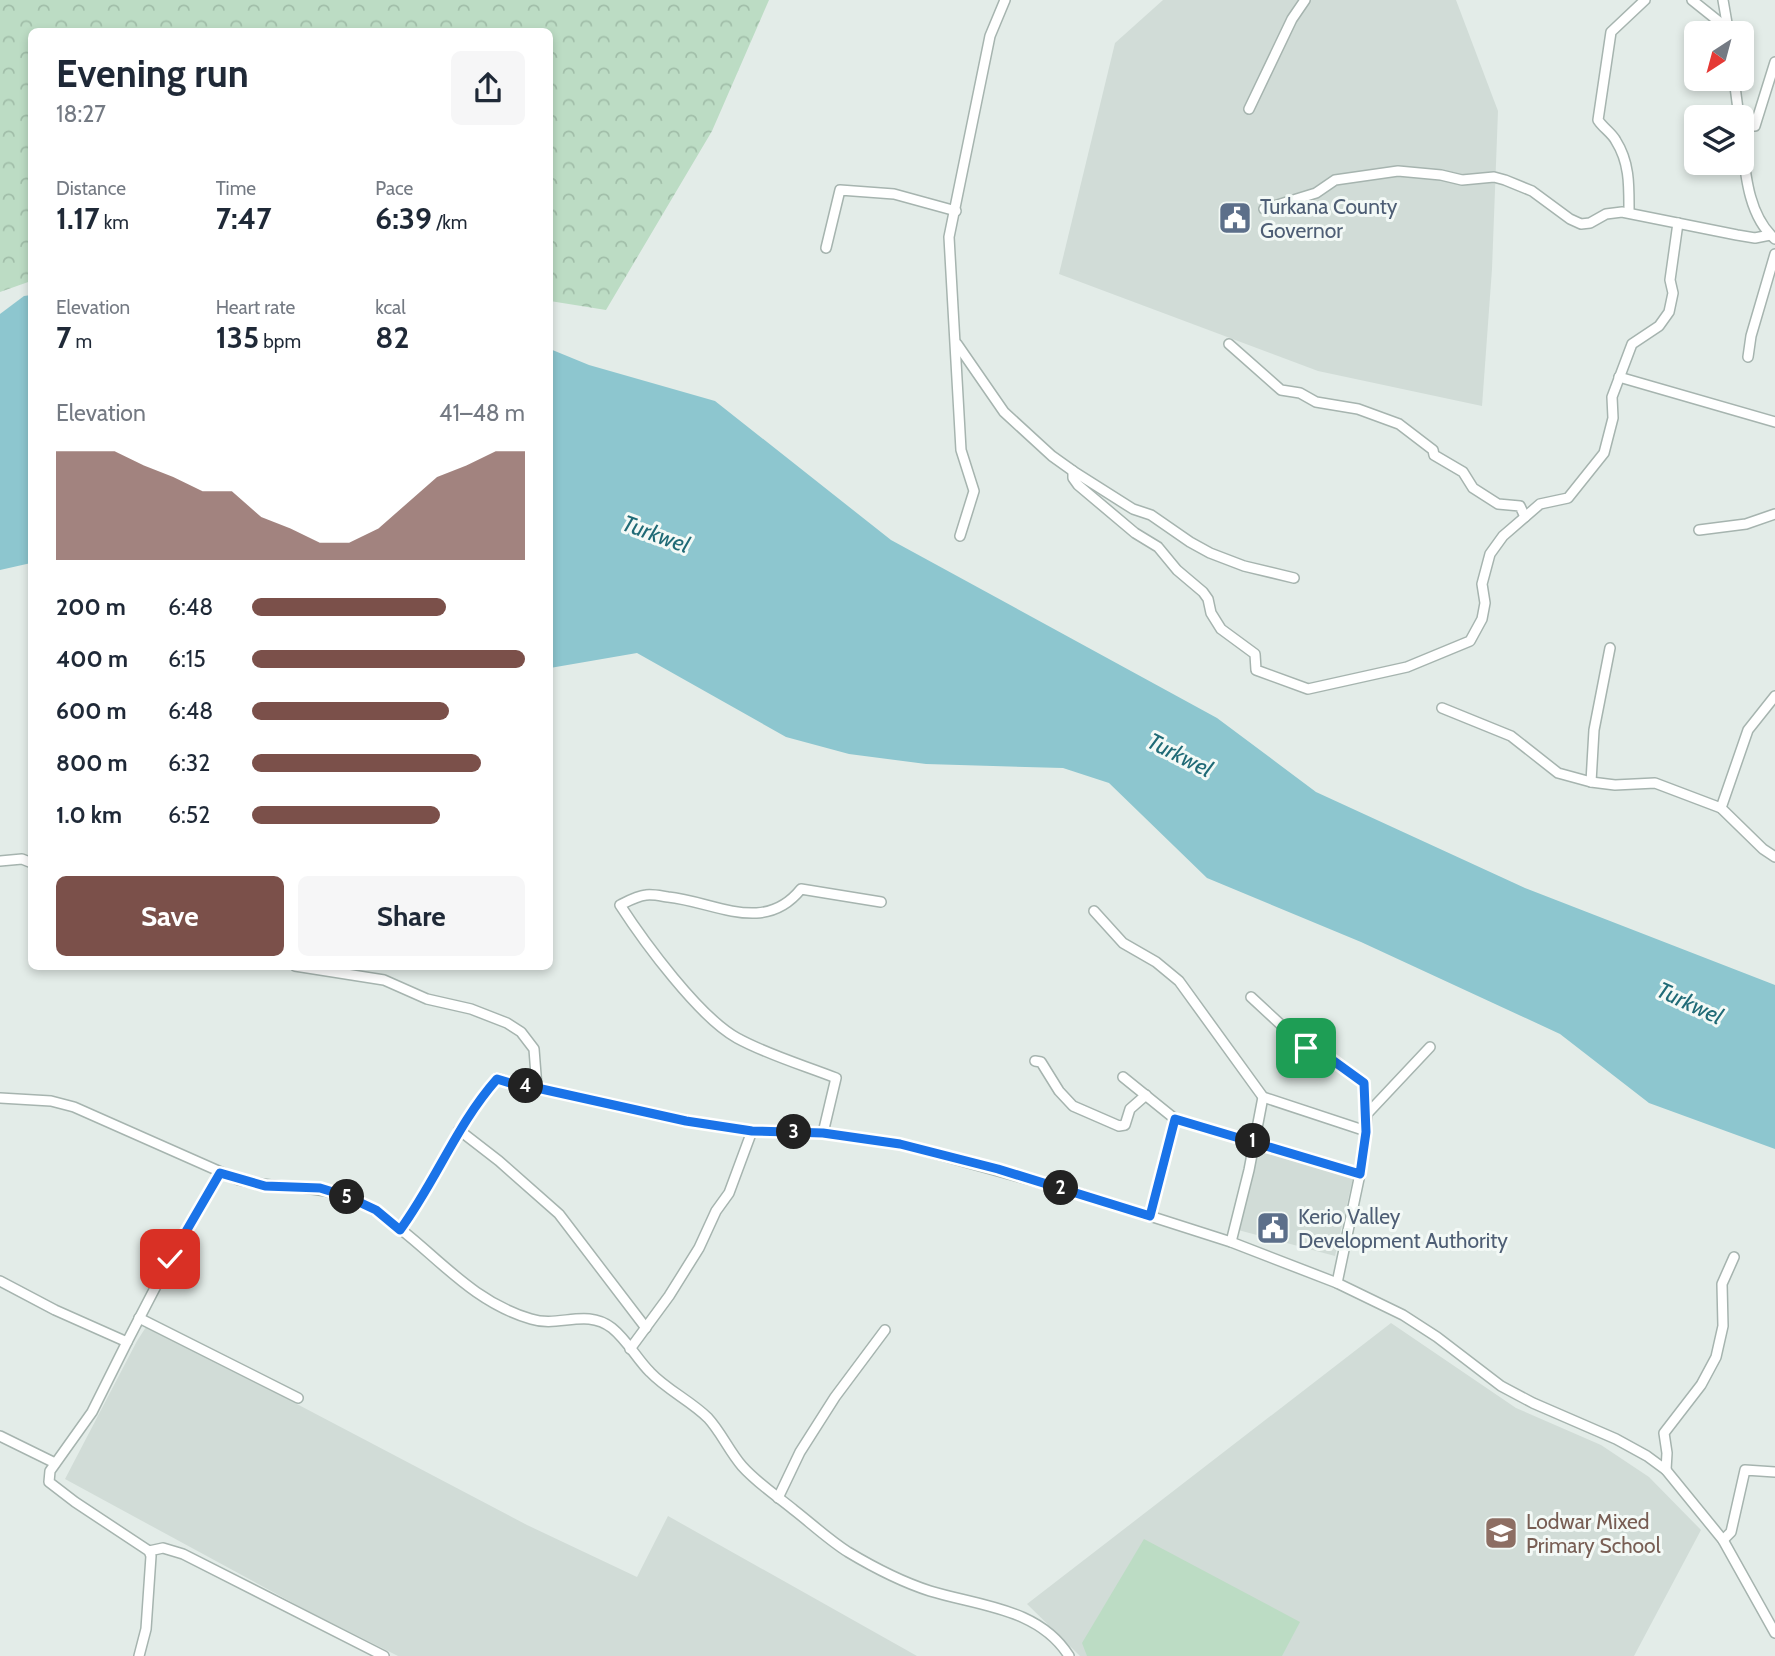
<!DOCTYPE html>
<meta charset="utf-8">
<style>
body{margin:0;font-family:Cabin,sans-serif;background:#f6f6f7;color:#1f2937;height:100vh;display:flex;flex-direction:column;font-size:26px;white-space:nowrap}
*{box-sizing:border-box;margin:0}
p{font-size:23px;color:#747a83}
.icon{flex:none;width:38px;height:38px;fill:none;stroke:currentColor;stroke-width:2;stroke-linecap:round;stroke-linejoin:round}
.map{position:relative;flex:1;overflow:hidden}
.drawer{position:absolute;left:28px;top:28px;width:525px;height:942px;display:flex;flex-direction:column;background:#fff;border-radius:10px;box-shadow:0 4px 10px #0003}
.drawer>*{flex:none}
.needle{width:46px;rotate:216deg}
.tools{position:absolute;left:1684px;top:21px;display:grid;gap:14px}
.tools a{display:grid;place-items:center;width:70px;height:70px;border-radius:10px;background:#fff;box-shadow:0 4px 10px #0003;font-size:35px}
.pin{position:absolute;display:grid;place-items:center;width:60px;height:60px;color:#fff;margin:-30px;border-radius:14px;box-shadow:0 4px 10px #0006}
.km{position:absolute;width:35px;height:35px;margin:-18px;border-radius:50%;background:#222;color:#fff;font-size:19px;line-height:35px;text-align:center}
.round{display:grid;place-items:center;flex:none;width:74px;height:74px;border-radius:10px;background:#f6f6f7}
.summary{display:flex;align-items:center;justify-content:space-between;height:119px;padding:0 28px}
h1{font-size:38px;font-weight:800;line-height:52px}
.metrics{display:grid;grid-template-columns:repeat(3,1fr);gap:10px;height:119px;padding:7px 28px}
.metrics div{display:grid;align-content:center}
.metrics b{font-size:30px;font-weight:800}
.metrics small{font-size:19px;font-weight:400}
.metrics p{font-size:19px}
.chart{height:196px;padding:14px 28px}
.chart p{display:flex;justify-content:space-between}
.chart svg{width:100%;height:126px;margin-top:7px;fill:#7b504a;opacity:.7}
.cta{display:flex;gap:14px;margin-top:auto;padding:14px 28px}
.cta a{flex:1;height:80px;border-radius:10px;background:#7b504a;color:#fff;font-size:28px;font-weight:800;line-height:80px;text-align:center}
.cta a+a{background:#f6f6f7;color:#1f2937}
ul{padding:0 28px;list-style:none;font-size:23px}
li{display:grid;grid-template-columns:112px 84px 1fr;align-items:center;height:52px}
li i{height:18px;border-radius:9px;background:#7b504a}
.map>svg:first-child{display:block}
.built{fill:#d1dcd7}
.forest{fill:url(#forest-crowns)}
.pitch{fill:#bcdcc4}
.water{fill:#8dc6cf}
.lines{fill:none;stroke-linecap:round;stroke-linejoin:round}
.minor-casing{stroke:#a6b4af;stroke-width:12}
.minor{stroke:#fff;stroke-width:9}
.route-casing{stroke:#fff;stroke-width:14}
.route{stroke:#1a73e8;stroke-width:9}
.labels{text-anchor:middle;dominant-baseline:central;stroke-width:6;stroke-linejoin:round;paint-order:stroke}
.service-label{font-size:21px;fill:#4e5e75;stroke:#f3f9f6;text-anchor:start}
.education-label{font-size:21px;fill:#785e54;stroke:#f3f9f6;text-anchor:start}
.water-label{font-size:23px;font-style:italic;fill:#1f6a76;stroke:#f3f9f6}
</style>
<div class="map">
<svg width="1775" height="1656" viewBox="0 0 1775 1656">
<defs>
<pattern id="forest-crowns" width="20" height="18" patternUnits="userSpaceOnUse" patternTransform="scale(1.75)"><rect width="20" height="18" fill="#bcdcc4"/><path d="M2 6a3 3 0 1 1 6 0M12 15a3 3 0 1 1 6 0" fill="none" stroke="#a1bea9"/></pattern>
</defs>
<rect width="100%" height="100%" fill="#e3ece8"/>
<g class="built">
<path d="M 1163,0 L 1456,0 L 1498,111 L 1492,269 L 1482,406 L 1318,371 L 1059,274 L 1115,43 Z"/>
<path d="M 1256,1145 L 1354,1174 L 1335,1256 L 1238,1230 Z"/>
<path d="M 1391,1323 L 1516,1408 L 1601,1445 L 1649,1477 L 1701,1530 L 1634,1656 L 1080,1656 L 1027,1604 Z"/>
<path d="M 146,1327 L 150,1327 L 527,1525 L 637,1577 L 668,1516 L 917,1656 L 398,1656 L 306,1610 L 65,1479 L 137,1341 Z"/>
</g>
<path class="forest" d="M 0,0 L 769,0 L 712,131 L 606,310 L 550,301 L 550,32 L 32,32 L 31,281 L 0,292 Z"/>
<path class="pitch" d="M 1144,1539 L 1300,1622 L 1282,1656 L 1087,1656 L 1082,1643 Z"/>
<g class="water">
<path d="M 31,295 L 31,563 L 0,570 L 0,314 L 24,296 Z"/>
<path d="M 550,349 L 589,365 L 715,401 L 891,540 L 1217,718 L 1316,792 L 1525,888 L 1775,985 L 1775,1149 L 1649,1103 L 1560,1034 L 1361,942 L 1207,878 L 1109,783 L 1063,768 L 926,764 L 849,754 L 786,737 L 637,653 L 550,668 Z"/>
</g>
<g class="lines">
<defs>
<g id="minor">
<path d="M 1692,0 L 1727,28"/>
<path d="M 1723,0 L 1728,29"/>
<path d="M 1734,79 L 1739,117"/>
<path d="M 1249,109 L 1292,19 L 1305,0"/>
<path d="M 1741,126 L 1755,126 L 1775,62"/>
<path d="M 1741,135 C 1745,169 1747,215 1775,239"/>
<path d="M 1264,209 L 1316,193 L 1335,180 L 1398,171 L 1441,175 L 1462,180 L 1494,177 L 1505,180 L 1532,191 L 1570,219 L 1581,224 L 1590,223 L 1606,214 L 1622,212 L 1737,235 L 1755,238 L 1770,235"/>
<path d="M 1629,212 C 1629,187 1630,163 1616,141 C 1612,133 1603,128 1598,120 L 1611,32 L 1645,0"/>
<path d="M 826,248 L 840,190 L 894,194 L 956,211"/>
<path d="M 957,344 L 1004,412 L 1052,456 L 1073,471 L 1133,509 L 1151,515 L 1190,542 L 1210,553 L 1244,566 L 1294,578"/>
<path d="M 1229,344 L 1281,390 L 1300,393 L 1316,402 L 1358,409 L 1399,424 L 1433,450 L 1434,455 L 1463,472 L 1473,488 L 1498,504 L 1520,506 L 1525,517"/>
<path d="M 1748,357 L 1751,336 L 1775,254"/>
<path d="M 1619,377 L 1775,422"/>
<path d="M 1073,471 L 1073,478 L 1078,485 L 1135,533 L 1158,547 L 1177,570 L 1203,592 L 1208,599 L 1211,613 L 1221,629 L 1255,654 L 1256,670 L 1308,689 L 1407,667 L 1470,641 L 1482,619 L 1485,603 L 1482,584 L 1490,554 L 1503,536 L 1540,504 L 1568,498 L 1604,453 L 1613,418 L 1612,397 L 1632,344 L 1659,326 L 1669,312 L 1673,293 L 1670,280 L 1678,223"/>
<path d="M 1699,530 L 1746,524 L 1775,514"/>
<path d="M 960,536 L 974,491 L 961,450 L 949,237 L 990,36 L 1005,0"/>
<path d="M 1775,696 L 1748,730 L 1721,808 L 1763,849 L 1775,857"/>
<path d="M 1442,708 L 1511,736 L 1558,773 L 1591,782 L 1615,785 L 1655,783 L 1721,808"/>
<path d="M 1591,782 L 1594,730 L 1610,648"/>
<path d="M 0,861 L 22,859 L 32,863"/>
<path d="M 1094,911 L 1123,943 L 1156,962 L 1179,981 L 1263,1097 L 1366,1131 L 1360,1174 L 1337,1283"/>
<path d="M 295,966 L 384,980 L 427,999 L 471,1009 L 507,1023 L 521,1032 L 534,1049 L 537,1088"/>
<path d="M 1251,997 L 1306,1048 L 1324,1054 L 1364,1083 L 1367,1114"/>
<path d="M 1035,1061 L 1041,1062 L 1059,1091 L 1073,1106 L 1119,1126 L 1125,1125 L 1130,1109 L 1146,1095"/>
<path d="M 1123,1077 L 1175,1119 L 1360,1174"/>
<path d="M 0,1098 L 51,1101 L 74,1107 L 239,1180 C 286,1191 333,1182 376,1211 C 430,1246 466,1300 531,1319 C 559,1328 586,1308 612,1328 C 627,1340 637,1359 650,1372 C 667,1390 691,1401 708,1418 C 721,1432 729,1451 742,1466 C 757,1483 777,1496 794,1510 C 812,1524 829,1540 848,1552 C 873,1567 902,1582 930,1591 C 979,1606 1039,1608 1069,1656"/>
<path d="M 459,1130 L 499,1161 L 559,1214 L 646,1328"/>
<path d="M 1366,1131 L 1367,1114 L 1430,1047"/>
<path d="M 823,1133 L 836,1078 C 803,1065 768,1055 737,1038 C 699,1017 644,942 620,905 C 628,901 637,896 646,895 C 653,894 661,896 668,897 C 716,902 764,935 801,889 L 881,902"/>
<path d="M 1150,1215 L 1175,1119"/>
<path d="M 400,1230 C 436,1181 457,1124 497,1078 L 520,1086 L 537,1088 L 686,1121 L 752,1131 L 823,1133 L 900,1144 L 1081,1194 L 1231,1242 L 1337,1283 L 1403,1315 L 1437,1337 L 1501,1386 L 1533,1403 L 1616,1439 L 1647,1456 L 1666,1470 L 1723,1540 L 1775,1633"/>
<path d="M 1231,1242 L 1249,1170 L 1263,1097"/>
<path d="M 0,1281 L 55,1310 L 127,1342 L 170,1259 L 220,1173"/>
<path d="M 139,1318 L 298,1398"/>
<path d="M 127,1342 L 92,1412 L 50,1471 L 49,1482 L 75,1502 L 149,1551 L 151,1556 L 146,1629 L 139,1656"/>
<path d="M 630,1349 L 669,1296 L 699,1248 L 716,1211 L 729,1193 L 752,1131"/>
<path d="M 0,1436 L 55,1463"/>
<path d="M 1666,1470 L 1667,1453 L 1664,1433 L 1701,1385 L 1716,1357 L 1723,1326 L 1722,1284 L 1734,1257"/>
<path d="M 778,1498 L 800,1452 L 835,1397 L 885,1330"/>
<path d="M 1723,1540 L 1731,1532 L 1745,1470 L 1775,1472"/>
<path d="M 149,1551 L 163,1548 L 183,1554 L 384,1656"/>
</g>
</defs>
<use href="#minor" class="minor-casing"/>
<use href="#minor" class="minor"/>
</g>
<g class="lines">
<defs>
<path id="route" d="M 170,1259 L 220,1173 L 265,1186 L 320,1188 L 346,1196 L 376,1210 L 400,1230 C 436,1181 457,1124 497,1079 L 520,1086 L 537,1088 L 686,1121 L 752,1131 L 823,1133 L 900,1144 L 998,1169 L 1150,1216 L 1175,1119 L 1360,1174 L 1366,1132 L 1364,1083 L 1324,1054 L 1306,1048"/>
</defs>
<use href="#route" class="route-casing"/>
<use href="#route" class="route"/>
</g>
<defs>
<symbol id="civic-square" viewBox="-11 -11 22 22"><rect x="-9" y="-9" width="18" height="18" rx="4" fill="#5c6f8a" stroke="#f3f9f6"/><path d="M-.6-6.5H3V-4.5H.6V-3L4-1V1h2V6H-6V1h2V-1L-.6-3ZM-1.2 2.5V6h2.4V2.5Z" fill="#fff"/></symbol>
<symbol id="school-square" viewBox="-11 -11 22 22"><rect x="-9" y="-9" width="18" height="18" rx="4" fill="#8d6e63" stroke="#f3f9f6"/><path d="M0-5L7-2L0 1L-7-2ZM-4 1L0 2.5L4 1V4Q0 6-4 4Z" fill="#fff"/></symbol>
</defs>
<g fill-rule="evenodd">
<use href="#civic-square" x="1216" y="199" width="38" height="38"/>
<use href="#civic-square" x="1254" y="1209" width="38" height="38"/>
<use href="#school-square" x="1482" y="1514" width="38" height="38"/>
</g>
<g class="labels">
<g class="service-label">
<text x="1260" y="206">Turkana County<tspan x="1260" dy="24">Governor</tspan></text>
<text x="1298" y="1216">Kerio Valley<tspan x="1298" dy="24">Development Authority</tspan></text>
</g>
<g class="education-label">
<text x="1526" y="1521">Lodwar Mixed<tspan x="1526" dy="24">Primary School</tspan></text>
</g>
<g class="water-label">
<text transform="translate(656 534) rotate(20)">Turkwel</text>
<text transform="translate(1180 755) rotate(27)">Turkwel</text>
<text transform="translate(1690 1003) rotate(25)">Turkwel</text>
</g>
</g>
</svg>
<div class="tools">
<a><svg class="needle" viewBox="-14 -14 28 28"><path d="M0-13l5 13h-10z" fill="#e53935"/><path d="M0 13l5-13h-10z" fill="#747a83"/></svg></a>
<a><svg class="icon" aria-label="layers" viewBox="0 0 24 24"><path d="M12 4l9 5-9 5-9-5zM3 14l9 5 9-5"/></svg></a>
</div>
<div class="pin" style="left:1306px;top:1048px;background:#1e9e55"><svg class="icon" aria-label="arrive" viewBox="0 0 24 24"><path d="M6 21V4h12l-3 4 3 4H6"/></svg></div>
<div class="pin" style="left:170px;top:1259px;background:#d93025"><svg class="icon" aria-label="check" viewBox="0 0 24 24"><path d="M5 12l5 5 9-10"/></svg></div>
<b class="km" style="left:1253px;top:1141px">1</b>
<b class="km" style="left:1061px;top:1188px">2</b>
<b class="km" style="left:794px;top:1132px">3</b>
<b class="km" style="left:526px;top:1086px">4</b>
<b class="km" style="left:347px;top:1197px">5</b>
<section class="drawer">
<div class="summary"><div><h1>Evening run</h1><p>18:27</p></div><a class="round"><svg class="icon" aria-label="share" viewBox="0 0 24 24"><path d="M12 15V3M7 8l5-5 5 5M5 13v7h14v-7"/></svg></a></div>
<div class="metrics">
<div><p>Distance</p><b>1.17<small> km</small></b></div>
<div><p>Time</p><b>7:47</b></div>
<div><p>Pace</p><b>6:39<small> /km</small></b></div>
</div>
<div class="metrics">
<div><p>Elevation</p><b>7<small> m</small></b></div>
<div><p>Heart rate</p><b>135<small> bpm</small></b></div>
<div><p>kcal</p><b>82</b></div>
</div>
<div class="chart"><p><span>Elevation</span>41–48 m</p>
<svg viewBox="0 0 160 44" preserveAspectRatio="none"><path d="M0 44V6L10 6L20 6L30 11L40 15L50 20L60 20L70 29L80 33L90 38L100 38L110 33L120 24L130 15L140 11L150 6L160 6V44z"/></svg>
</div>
<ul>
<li><b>200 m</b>6:48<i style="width:71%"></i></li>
<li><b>400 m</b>6:15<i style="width:100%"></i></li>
<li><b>600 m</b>6:48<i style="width:72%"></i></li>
<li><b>800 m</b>6:32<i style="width:84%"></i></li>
<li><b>1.0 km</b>6:52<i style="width:69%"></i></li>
</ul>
<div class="cta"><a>Save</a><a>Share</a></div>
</section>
</div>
